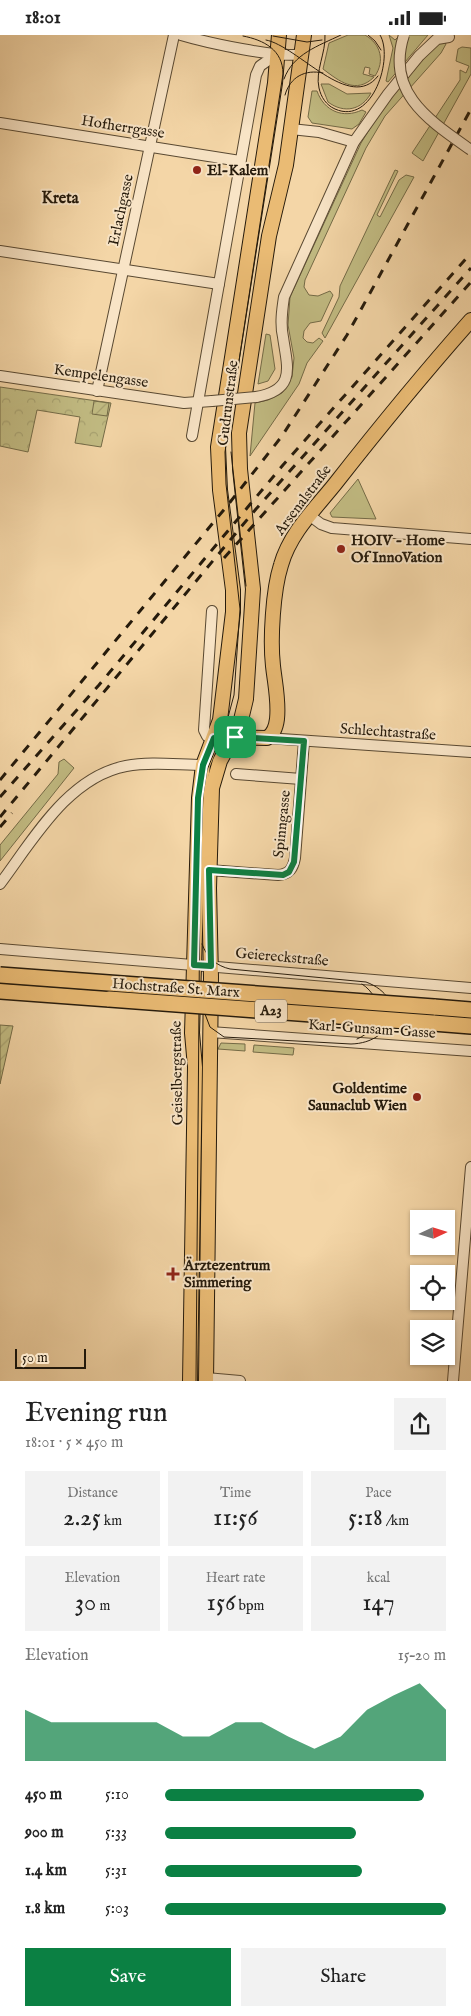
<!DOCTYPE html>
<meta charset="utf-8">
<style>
body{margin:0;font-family:"IM FELL English",serif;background:#f2f2f2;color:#222;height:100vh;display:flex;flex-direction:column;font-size:19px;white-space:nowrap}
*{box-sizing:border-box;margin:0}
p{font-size:16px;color:#767676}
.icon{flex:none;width:28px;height:28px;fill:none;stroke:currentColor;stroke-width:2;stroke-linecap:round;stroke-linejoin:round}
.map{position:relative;height:1346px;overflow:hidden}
.drawer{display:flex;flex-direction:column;background:#fff;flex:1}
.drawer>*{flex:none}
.needle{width:32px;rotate:86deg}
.tools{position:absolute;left:410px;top:1175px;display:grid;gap:10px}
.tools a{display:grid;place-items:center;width:45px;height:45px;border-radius:0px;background:#fff;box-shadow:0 1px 4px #0004;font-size:25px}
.scale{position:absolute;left:15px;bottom:12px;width:71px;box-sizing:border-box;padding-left:5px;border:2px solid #251a0b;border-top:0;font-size:14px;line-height:18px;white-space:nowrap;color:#251a0b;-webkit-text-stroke:4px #f8e4c6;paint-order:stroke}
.pin{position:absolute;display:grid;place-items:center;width:42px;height:42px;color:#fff;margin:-21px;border-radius:10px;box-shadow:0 2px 8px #0006}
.round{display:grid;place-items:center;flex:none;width:52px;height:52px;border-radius:0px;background:#f2f2f2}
.headline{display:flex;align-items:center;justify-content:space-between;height:85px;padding:0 25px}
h1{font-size:28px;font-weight:600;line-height:38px}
.metrics{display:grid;grid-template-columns:repeat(3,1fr);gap:8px;height:85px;padding:5px 25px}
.metrics div{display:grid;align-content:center;border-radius:0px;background:#f2f2f2;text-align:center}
.metrics b{font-size:25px;font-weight:600}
.metrics small{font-size:14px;font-weight:400}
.metrics p{font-size:14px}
.chart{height:140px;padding:10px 25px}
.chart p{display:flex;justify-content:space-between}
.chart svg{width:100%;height:90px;margin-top:5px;fill:#0b8043;opacity:.7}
.button{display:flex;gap:10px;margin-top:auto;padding:10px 25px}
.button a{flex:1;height:58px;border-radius:0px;background:#0b8043;color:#fff;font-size:20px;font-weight:600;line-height:58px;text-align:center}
.button a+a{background:#f2f2f2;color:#222}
ul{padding:0 25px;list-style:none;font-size:16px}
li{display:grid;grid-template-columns:80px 60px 1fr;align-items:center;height:38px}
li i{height:12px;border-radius:6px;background:#0b8043}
.status{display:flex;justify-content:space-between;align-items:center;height:35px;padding:0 25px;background:#fff;direction:ltr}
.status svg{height:14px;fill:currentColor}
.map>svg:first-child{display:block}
.grass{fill:#c2bc83;stroke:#746b47}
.forest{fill:url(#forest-crowns);stroke:#746b47}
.garden{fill:url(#garden-furrows);stroke:#746b47}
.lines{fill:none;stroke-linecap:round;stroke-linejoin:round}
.minor-casing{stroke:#594932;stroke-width:12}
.major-casing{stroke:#251a0b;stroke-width:16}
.highway-casing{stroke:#251a0b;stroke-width:18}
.minor{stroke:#f8e4c6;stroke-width:10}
.major{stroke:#eabb74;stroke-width:14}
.highway{stroke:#eabb74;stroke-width:15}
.tram{stroke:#251a0b;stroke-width:1}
.rail{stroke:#251a0b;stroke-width:3;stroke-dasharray:9 9;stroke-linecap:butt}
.minor-bridge-casing{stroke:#594932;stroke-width:12;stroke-linecap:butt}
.highway-bridge-casing{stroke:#251a0b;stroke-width:18;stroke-linecap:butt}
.minor-bridge{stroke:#f8e4c6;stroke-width:10}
.highway-bridge{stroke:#eabb74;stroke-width:15}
.route-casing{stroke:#fff;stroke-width:10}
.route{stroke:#0b8043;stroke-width:6}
.poi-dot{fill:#8f2418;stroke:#f8e4c6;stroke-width:2}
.labels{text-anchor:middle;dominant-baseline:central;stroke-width:4;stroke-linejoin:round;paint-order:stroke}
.shield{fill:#f8e4c6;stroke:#645743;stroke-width:1}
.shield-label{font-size:14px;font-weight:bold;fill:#251a0b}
.street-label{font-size:15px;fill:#251a0b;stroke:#f8e4c6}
.poi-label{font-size:15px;font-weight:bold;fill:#251a0b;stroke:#f8e4c6;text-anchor:start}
.neighbourhood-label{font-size:16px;font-weight:bold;fill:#251a0b;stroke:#f8e4c6}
</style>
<div class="status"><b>18:01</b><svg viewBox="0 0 49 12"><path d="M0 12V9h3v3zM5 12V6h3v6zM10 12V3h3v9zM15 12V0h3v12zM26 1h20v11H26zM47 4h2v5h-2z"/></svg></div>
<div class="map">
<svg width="471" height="1346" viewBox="0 0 471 1346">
<defs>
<pattern id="forest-crowns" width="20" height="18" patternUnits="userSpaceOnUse" patternTransform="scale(1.25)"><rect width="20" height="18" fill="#c2bc83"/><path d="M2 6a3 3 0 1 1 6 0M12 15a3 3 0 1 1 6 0" fill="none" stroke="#a7a170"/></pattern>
<pattern id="garden-furrows" width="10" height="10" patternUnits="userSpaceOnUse" patternTransform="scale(1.25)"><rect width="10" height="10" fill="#c2bc83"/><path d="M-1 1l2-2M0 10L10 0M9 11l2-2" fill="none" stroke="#a7a170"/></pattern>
</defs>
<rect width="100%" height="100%" fill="#f4d6a7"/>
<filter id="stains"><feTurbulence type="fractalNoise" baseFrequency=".004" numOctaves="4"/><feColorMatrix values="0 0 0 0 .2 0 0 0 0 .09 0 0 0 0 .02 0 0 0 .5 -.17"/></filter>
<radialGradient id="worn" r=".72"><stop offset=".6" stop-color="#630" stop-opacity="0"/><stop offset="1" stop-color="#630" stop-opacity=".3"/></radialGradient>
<g class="grass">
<path d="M 365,0 C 381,9 385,26 375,41 L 369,39 L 370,33 L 365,32 L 363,39 L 374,42 C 356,60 339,46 323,34 L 329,8 L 348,0 Z"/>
<path d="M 389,0 L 395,5 L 400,0 L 428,0 L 388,47 L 386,46 L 393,13 Z"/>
<path d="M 445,7 L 446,9 L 441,18 L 385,81 L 366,113 L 305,245 L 304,252 L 309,260 L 318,261 L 330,256 L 333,260 L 321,286 L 310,288 L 304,296 L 303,303 L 307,307 L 313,308 L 319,303 L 323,306 L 307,328 L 299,349 L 250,421 L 255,368 L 268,365 L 282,358 L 292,342 L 294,323 L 288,290 L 290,262 L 361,108 L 384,71 L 425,22 L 440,8 Z"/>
<path d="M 462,12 L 471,13 L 471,39 L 423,126 L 412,118 L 460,45 L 460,35 L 466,38 L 469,31 L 456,26 L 458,14 Z"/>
<path d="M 321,49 L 329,49 L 347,59 L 371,58 C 362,75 344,79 328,67 Z"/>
<path d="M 312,56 L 317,56 C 324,76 343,84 362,75 L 366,77 L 359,89 L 352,94 L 312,88 L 308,82 Z"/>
<path d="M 395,135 L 398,136 L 377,180 L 380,182 L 399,145 L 406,140 L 414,142 L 325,303 L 322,298 L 339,262 L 340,251 Z"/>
<path d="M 266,299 L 270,300 L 275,334 L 268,346 L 258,349 Z"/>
<path d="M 358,444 L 376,484 L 332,482 L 330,478 Z"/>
<path d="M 64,724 L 74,733 L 0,826 L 0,810 L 58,739 L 59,727 Z"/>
<path d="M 221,1008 L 245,1009 L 245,1016 L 218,1014 Z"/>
<path d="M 254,1010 L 294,1013 L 293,1020 L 253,1017 Z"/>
</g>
<path class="forest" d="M 0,352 L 111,368 L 101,412 L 75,408 L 80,382 L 37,375 L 28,417 L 0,411 Z"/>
<g class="garden">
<path d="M 94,366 L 109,368 L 107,381 L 92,379 Z"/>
<path d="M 0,990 L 13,991 L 0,1049 Z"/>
</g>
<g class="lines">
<defs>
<g id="minor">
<path d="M 181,0 C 201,6 286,26 303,18"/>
<path d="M 0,88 L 240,126"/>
<path d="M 291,94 L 319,97 L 354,107"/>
<path d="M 0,216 L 219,249"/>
<path d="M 0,341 L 184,368 L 212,366"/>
<path d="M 97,356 L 174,0"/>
<path d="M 256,362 C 297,355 287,331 283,302 C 280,289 282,275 284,262 L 354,107 L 388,59 L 419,21 L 437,4 L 449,2"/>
<path d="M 192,401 L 256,40 L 260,31 L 277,19"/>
<path d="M 309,480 L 321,489 L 332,493 L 471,504"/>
<path d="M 212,576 L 204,695 L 207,701 L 214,703"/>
<path d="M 267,703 L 471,717"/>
<path d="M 236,739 L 301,744"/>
<path d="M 209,835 L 278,840 C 290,839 293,833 295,823 L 304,706"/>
<path d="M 0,849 C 33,805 68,742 126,731 C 150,726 179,730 203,730"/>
<path d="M 0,914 L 471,953"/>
<path d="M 210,997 L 471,1016"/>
<path d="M 206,1343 L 240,1346"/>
<path d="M 453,1346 L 471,1132"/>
</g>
<g id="major">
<path d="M 226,702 L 267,703 C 274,699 276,692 277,684 C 279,666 275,649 273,631 C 270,604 273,555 281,530 C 290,498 315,474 335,449 C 379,393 424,338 471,285"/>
<path d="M 190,1346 L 195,1032 L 192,998 L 199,763 L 203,730 L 220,685 L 233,577 L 233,555 L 220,455 L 218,412 L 275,48 L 279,0"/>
<path d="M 206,1346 L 211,942 L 209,853 L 212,753 L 220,726 L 240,689 L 246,664 L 253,554 L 240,434 L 239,398 L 269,201 L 286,130 L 304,0"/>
</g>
<g id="highway">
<path d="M 0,956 L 109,964"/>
<path d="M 434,972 L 471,975"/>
<path d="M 433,988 L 471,991"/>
</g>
</defs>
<use href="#minor" class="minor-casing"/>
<use href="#major" class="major-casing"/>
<use href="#highway" class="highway-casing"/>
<use href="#minor" class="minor"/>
<use href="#major" class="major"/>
<use href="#highway" class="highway"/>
<g class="tram">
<path d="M 325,0 C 326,18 315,36 319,53 C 321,62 326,70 335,74 C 373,91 394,22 380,0"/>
<path d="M 368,0 L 375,6 L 381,15"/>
<path d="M 273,1 L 307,7 L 322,5"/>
<path d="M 266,5 C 298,11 350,78 378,41"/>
<path d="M 284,44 C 293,19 318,11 341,0"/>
<path d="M 285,60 C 290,42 305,34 323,38"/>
<path d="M 231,417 L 246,551"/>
<path d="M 202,909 C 207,923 217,931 230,934 L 366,947 C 409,963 394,1008 351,1009 L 224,1002 L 210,992 L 205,979"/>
<path d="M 357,1004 C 382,994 385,964 362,949"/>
<path d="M 196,1346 L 200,845 L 203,760 L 207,735 L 227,686 L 234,660 L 240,574 L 226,449 L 225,417 L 283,39 C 283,15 264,5 243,1"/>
</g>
<g class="rail">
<path d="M 224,523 L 471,247"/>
<path d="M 0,745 L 227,471 L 282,401 L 347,300 L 471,74"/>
<path d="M 0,762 L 99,650 L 283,430 L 471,218"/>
<path d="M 0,782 L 256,474 L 471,233"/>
<path d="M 0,792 L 12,778"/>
</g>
<defs>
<g id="minor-bridge">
<path d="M 404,0 C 385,58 430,86 471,115"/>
<path d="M 212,366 L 256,362"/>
</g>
<g id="highway-bridge">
<path d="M 0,940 L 434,972"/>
<path d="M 109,964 L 433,988"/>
</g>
</defs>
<use href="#minor-bridge" class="minor-bridge-casing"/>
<use href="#highway-bridge" class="highway-bridge-casing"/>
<use href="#minor-bridge" class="minor-bridge"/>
<use href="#highway-bridge" class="highway-bridge"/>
</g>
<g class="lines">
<defs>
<path id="route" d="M 235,702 L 304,706 L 294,827 L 289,837 L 283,840 L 209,835 L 211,931 L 194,930 L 198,763 L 203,730 L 214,703 Z"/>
</defs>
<use href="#route" class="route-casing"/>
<use href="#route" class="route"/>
</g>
<g class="poi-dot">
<circle cx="197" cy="135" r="5"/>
<circle cx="341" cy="514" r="5"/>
<circle cx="417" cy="1062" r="5"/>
<path d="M170.5 1231.5h5v5h5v5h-5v5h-5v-5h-5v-5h5z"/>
</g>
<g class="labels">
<rect class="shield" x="255" y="964.5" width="32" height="23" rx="4"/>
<g class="shield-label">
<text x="271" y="976">A23</text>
</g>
<g class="street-label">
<text transform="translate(123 92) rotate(9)">Hofherrgasse</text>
<text transform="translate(121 175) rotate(-78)">Erlachgasse</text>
<text transform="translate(101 341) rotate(8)">Kempelengasse</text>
<text transform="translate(228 368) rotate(-83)">Gudrunstraße</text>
<text transform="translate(303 465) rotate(-53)">Arsenalstraße</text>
<text transform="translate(388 697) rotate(4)">Schlechtastraße</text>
<text transform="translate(282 789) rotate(-84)">Spinngasse</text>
<text transform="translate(282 922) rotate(5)">Geiereckstraße</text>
<text transform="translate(176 953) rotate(4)">Hochstraße St. Marx</text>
<text transform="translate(372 994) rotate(4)">Karl-Gunsam-Gasse</text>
<text transform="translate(177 1038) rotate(-91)">Geiselbergstraße</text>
</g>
<g class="poi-label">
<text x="207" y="135">El-Kalem</text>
<text x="351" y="505">HOIV - Home<tspan x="351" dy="17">Of InnoVation</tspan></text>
<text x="407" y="1053" text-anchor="end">Goldentime<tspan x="407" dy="17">Saunaclub Wien</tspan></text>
<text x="184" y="1230">Ärztezentrum<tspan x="184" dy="17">Simmering</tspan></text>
</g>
<g class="neighbourhood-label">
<text x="60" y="164">Kreta</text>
</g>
</g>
<rect width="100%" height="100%" filter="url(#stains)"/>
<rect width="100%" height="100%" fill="url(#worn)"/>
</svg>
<div class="tools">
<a><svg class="needle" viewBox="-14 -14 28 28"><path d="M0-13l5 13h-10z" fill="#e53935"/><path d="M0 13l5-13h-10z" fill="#767676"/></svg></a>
<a><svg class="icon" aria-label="locate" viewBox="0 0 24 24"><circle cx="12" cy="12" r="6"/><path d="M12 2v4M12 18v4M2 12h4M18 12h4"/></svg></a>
<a><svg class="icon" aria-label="layers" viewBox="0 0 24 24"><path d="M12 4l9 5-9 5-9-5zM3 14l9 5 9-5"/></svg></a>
</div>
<div class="scale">50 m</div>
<div class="pin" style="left:235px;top:702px;background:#1e9e55"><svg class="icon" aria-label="arrive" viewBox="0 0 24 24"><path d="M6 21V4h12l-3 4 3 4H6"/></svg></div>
</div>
<section class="drawer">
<div class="headline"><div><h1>Evening run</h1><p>18:01 · 5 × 450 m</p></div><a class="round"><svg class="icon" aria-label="share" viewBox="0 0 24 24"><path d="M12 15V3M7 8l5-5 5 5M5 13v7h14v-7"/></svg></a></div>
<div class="metrics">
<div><p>Distance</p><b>2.25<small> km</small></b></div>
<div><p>Time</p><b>11:56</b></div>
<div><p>Pace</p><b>5:18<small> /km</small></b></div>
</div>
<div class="metrics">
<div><p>Elevation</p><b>30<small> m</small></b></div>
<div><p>Heart rate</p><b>156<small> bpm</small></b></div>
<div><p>kcal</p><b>147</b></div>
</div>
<div class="chart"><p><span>Elevation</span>15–20 m</p>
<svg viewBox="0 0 160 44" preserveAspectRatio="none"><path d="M0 44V19L10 25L20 25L30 25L40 25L50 25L60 32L70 32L80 25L90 25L100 32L110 38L120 32L130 19L140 12L150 6L160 19V44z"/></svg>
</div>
<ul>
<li><b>450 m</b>5:10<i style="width:92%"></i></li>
<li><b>900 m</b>5:33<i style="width:68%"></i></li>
<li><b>1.4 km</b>5:31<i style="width:70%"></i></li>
<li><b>1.8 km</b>5:03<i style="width:100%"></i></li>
</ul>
<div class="button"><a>Save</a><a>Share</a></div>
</section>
